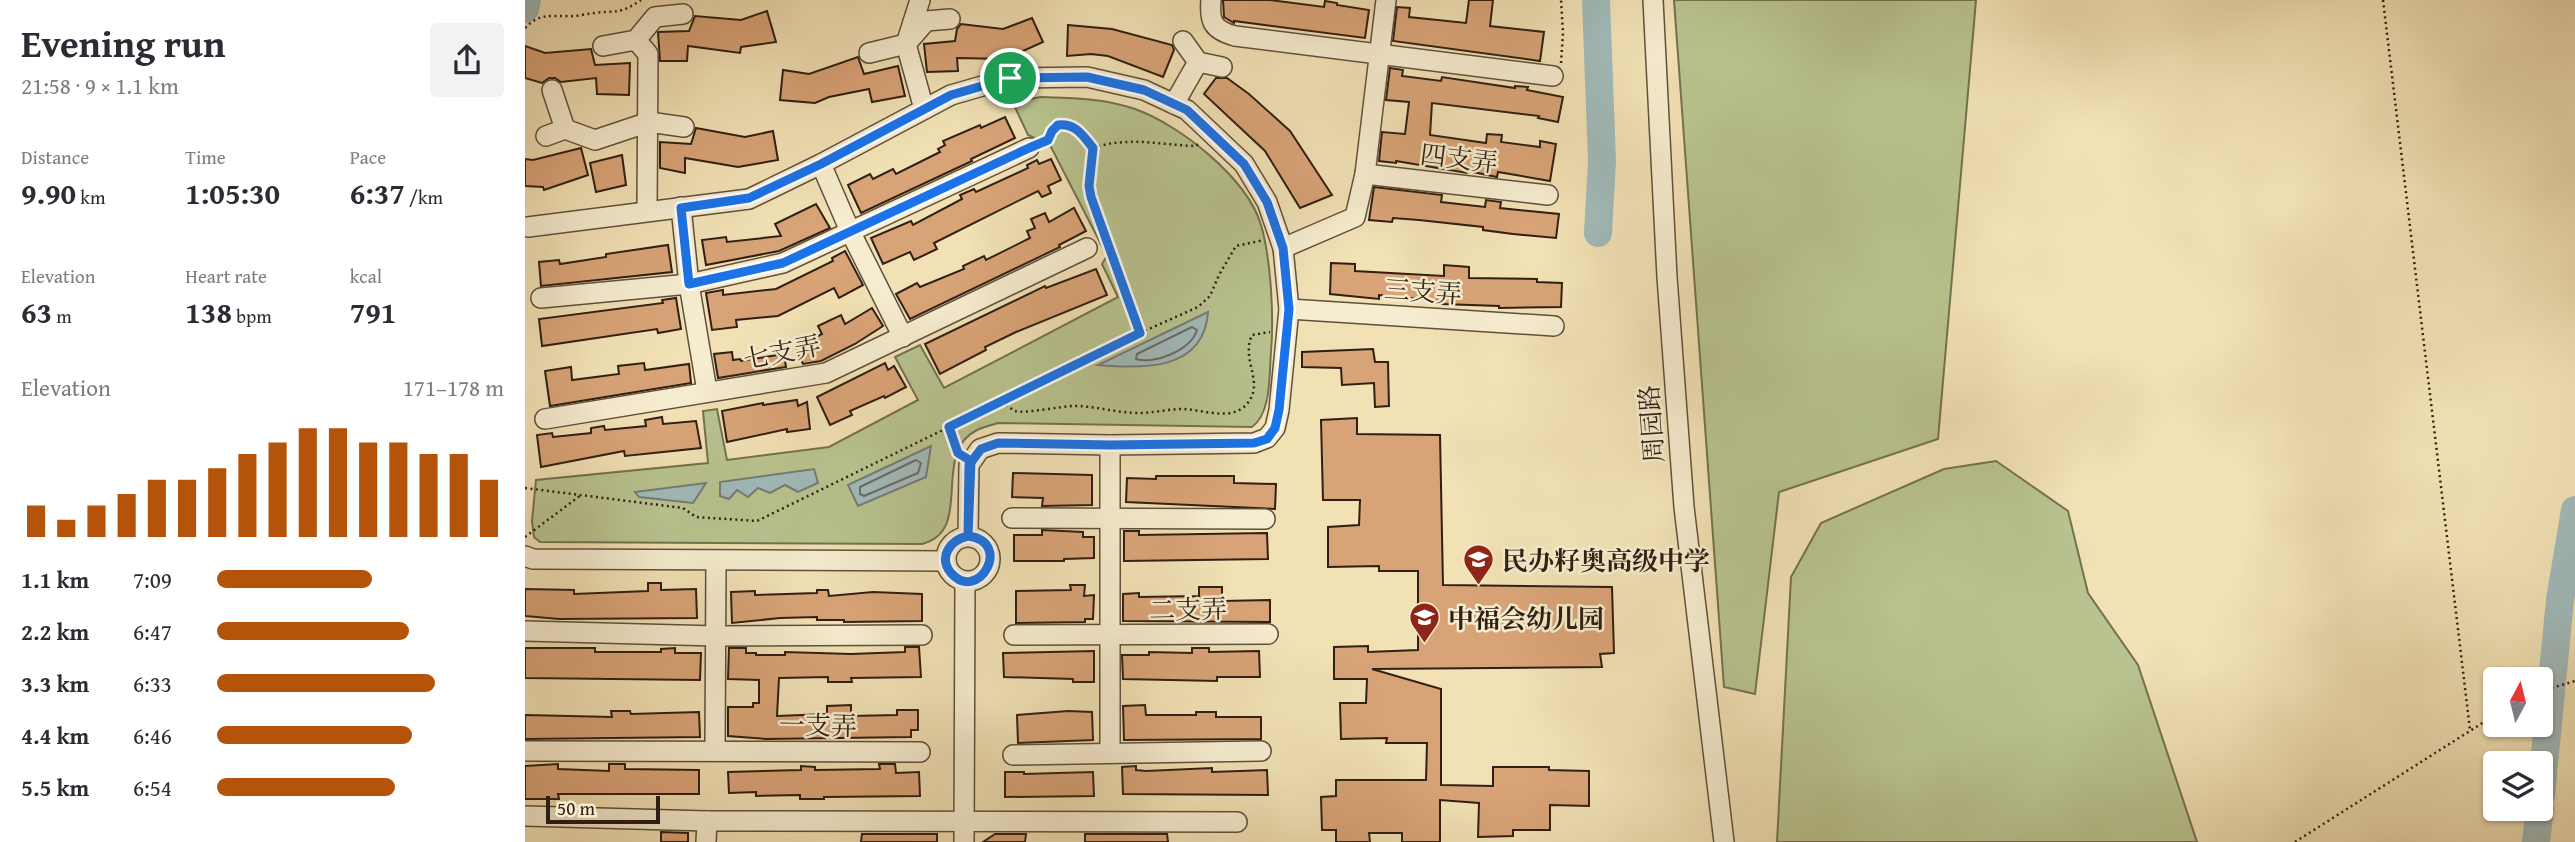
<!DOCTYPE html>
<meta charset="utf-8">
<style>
body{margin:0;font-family:"Gentium Book Plus","Noto Serif SC",serif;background:#f2f2f3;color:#2b2b33;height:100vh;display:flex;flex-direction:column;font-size:26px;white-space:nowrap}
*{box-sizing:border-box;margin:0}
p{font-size:23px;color:#7c7c81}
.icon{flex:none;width:38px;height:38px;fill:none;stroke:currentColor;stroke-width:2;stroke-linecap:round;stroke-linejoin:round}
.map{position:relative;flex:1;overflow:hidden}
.details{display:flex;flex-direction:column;background:#fff;width:525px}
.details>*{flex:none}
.needle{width:46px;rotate:7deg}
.fabs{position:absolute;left:1958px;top:667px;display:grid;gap:14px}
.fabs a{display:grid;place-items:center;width:70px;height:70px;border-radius:7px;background:#fff;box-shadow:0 2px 5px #0004;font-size:35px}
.scale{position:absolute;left:21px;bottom:18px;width:114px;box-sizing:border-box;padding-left:7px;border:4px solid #301f12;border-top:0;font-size:19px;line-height:24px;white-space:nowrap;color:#301f12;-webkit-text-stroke:5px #f6eccf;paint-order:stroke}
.pin{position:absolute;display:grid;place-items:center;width:60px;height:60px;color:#fff;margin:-30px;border:4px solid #fff;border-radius:50%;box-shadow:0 2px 7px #0007}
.round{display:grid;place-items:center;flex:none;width:74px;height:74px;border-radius:7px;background:#f2f2f3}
.headline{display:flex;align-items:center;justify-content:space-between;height:119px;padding:0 21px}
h1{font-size:38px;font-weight:800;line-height:52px}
.stats{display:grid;grid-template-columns:repeat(3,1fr);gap:10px;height:119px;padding:7px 21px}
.stats div{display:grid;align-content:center}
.stats b{font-size:30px;font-weight:800}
.stats small{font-size:19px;font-weight:400}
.stats p{font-size:19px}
.chart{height:196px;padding:14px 21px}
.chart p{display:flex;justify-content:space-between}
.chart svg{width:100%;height:126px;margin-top:7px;stroke:#b45309;stroke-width:6}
ul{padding:0 21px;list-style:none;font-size:23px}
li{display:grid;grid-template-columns:112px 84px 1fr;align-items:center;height:52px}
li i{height:18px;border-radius:9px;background:#b45309}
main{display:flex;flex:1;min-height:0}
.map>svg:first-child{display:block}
.green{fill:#b8c38f;stroke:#747150;stroke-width:2}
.water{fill:#a1baba;stroke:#747c77;stroke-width:2}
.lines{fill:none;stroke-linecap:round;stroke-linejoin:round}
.shore{stroke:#686c66;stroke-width:2}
.river{stroke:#a1baba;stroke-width:28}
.building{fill:#d8a377;stroke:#301f12;stroke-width:2}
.minor-casing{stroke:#60503b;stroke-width:22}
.path{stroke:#301f12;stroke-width:2.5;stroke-dasharray:2 3.5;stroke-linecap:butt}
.minor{stroke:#f6eccf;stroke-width:19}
.route-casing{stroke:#fff;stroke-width:14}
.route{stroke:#1a73e8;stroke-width:9}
.labels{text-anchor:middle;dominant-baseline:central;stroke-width:5;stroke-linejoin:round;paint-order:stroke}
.street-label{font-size:26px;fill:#301f12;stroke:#f6eccf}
.poi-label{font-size:26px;font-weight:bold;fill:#301f12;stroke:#f6eccf;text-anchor:start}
</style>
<main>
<section class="details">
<div class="headline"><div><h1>Evening run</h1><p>21:58 · 9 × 1.1 km</p></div><a class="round"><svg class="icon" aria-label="share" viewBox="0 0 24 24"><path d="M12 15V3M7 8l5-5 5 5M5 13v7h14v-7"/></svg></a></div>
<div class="stats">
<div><p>Distance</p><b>9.90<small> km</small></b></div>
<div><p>Time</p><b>1:05:30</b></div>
<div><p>Pace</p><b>6:37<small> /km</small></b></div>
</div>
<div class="stats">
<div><p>Elevation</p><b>63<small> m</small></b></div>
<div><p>Heart rate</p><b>138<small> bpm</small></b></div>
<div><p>kcal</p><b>791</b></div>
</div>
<div class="chart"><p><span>Elevation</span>171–178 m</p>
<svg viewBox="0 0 160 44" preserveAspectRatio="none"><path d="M5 44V33M15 44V38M25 44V33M35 44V29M45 44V24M55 44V24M65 44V20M75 44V15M85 44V11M95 44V6M105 44V6M115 44V11M125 44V11M135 44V15M145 44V15M155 44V24"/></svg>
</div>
<ul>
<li><b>1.1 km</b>7:09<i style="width:54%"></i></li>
<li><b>2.2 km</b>6:47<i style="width:67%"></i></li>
<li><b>3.3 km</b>6:33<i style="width:76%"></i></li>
<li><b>4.4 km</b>6:46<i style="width:68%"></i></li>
<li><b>5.5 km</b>6:54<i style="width:62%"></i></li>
</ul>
</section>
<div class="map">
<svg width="2050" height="842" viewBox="0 0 2050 842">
<rect width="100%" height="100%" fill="#f1e1b5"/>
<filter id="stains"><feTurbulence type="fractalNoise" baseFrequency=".00286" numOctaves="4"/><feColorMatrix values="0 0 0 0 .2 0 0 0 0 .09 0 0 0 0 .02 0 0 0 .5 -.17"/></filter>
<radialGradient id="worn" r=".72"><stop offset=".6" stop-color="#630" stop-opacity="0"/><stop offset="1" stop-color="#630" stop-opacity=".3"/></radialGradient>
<g class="green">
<path d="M 1149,0 L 1451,0 L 1413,439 L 1254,492 L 1230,694 L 1199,687 Z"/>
<path d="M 515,97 C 547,98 579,98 610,109 C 655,125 722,178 736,225 C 746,259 749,316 746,352 C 744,374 747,412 727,427 L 473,423 C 466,425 458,427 452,430 C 405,453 450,531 397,544 L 15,542 L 9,537 L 7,521 L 11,480 L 183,463 L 178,411 L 192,409 L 202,460 L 304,447 L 393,400 L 370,357 L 395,345 L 419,388 L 593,297 L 577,264 L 582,256 L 525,145 L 503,135 L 488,103 Z"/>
<path d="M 1471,461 L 1543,511 L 1563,593 L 1613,665 L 1672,842 L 1252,842 L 1266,577 L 1296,523 L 1419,469 Z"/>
</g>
<g class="water">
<path d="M 683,312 C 679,371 618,369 573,365 Z"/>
<path d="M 406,446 L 401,477 L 333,506 L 323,485 Z"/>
<path d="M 289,469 L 293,483 L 273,492 L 260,485 L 245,493 L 233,488 L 223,497 L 212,490 L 204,499 L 195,496 L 195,482 Z"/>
<path d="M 181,483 L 168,503 L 114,497 L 110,492 Z"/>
</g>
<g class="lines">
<g class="shore">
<path d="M 667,327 L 672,330 C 666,350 629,365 611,359 L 612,354 Z"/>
<path d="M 391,460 L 396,463 L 393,473 L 339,496 L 335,494 L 335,487 Z"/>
</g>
<g class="river">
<path d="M 1071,0 L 1077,161 L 1073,233"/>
<path d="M 0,9 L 2,0"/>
<path d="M 2016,795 L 2035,600 L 2050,510"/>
<path d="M 2011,842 L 2015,808"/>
</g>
</g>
<g class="building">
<path d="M 698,0 L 745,0 L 799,7 L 800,1 L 812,3 L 812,5 L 844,10 L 840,38 L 709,21 L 709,23 L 699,17 Z"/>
<path d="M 944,0 L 968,0 L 965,26 L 1019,32 L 1015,61 L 868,41 L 872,7 L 885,8 L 884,17 L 941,23 Z"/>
<path d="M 242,11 L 251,42 L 216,47 L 215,53 L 163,46 L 162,61 L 135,61 L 133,32 L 164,31 L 170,16 L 216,20 Z"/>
<path d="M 507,18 L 518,42 L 480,59 L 432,58 L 433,71 L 402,72 L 399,44 L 430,41 L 432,29 L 436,24 L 478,29 Z"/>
<path d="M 543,25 L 587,29 L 647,45 L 649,50 L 638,77 L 583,56 L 566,54 L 542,56 Z"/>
<path d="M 0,46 L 20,53 L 66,49 L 70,65 L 105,63 L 104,95 L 72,94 L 71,78 L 36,82 L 30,78 L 24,78 L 17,83 L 0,78 Z"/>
<path d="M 333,57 L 339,74 L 373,66 L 380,96 L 347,102 L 344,89 L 304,97 L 290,103 L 255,100 L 258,70 L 284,74 Z"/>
<path d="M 865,68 L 878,70 L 877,76 L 916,81 L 917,77 L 990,88 L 990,86 L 1003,87 L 1002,90 L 1038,97 L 1033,122 L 1013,118 L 1014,116 L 907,103 L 905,135 L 961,143 L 962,134 L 977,135 L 976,142 L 1015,147 L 1015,141 L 1031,144 L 1025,181 L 973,172 L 972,177 L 943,171 L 942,173 L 871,161 L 871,163 L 854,161 L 857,132 L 880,134 L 884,102 L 861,100 Z"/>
<path d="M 691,78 L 702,78 L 724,94 L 765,131 L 807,195 L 775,208 L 740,151 L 679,94 Z"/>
<path d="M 480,117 L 490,138 L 446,159 L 447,161 L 336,213 L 323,185 L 345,174 L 348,179 L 368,169 L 371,174 L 415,152 L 413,149 L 420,145 L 418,141 L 455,125 L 456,128 Z"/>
<path d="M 171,128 L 220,137 L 248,131 L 253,160 L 213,167 L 160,158 L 160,173 L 135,168 L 135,142 L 166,144 Z"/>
<path d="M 56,148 L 63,175 L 19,190 L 18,187 L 0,186 L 0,159 L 8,160 Z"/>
<path d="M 97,155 L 101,185 L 71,192 L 65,163 Z"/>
<path d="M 526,159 L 536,180 L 523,186 L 526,193 L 517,197 L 513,191 L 409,243 L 412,249 L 389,260 L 385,252 L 358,264 L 346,238 L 386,221 L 388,225 L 437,199 L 435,195 L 449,189 L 451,192 L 503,168 L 502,165 L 512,160 L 514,164 Z"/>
<path d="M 849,187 L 917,195 L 916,202 L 960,207 L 961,200 L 976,202 L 975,208 L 1034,214 L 1031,238 L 988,234 L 958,230 L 958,227 L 894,220 L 868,218 L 867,222 L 844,220 Z"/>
<path d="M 291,204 L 305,228 L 254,251 L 181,265 L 177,240 L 201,237 L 202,242 L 256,236 L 250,224 Z"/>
<path d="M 549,208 L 561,231 L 534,245 L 535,247 L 385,319 L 371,294 L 392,283 L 395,287 L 439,269 L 438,266 L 459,256 L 461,260 L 505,238 L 502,231 L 510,228 L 506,219 L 520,213 L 524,222 Z"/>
<path d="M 143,245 L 147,272 L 16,286 L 14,262 L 34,260 L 35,264 L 81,257 L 81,254 Z"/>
<path d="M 320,251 L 338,285 L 314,298 L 309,288 L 253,316 L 211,320 L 212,327 L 187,330 L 181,293 L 198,290 L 198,295 L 251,289 L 308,261 L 307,258 Z"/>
<path d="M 806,263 L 830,264 L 830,271 L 919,276 L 919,265 L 944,267 L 944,278 L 1012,279 L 1012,282 L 1037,283 L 1036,307 L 974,308 L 974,306 L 917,304 L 917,301 L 854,295 L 854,299 L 805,294 Z"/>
<path d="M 571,269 L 582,295 L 491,332 L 460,347 L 461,350 L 415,374 L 400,344 L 520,286 L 521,288 Z"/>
<path d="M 151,298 L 156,329 L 133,333 L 132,329 L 17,346 L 14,319 L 138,303 L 137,300 Z"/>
<path d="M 347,308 L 358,326 L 330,344 L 296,361 L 278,364 L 270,347 L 297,334 L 293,326 L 316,315 L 320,324 Z"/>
<path d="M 848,349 L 850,362 L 863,362 L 864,406 L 850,407 L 849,383 L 817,385 L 816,368 L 777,367 L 777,352 Z"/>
<path d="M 207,352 L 208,360 L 215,359 L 216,361 L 259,354 L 261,367 L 193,378 L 189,354 Z"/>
<path d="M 119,363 L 120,370 L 164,364 L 166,383 L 25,406 L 20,371 L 46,367 L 47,380 L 94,374 L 93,366 Z"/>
<path d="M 360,363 L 363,370 L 369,366 L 381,387 L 360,398 L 359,396 L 325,411 L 327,415 L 305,425 L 292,397 Z"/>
<path d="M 272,400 L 273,406 L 282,402 L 285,429 L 262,432 L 262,429 L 202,442 L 197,411 L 238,403 L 238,405 Z"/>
<path d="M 137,417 L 138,424 L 171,421 L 176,448 L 100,456 L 99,451 L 16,467 L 12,435 L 27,433 L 28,437 L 66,433 L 66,428 L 79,426 L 80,430 L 121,426 L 120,420 Z"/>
<path d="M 832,418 L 832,434 L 915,435 L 918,585 L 1087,587 L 1089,653 L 1075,654 L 1077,667 L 847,669 L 916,689 L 916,785 L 968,786 L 968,767 L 1024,767 L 1024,770 L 1064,771 L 1064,806 L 1025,805 L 1025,830 L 988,830 L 988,836 L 953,837 L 954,803 L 915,800 L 915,842 L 877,842 L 877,833 L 844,833 L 845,842 L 811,842 L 811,830 L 797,830 L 796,797 L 811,796 L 811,780 L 901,780 L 902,743 L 861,743 L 862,738 L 816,739 L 815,703 L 841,703 L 842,679 L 809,679 L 809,647 L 843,646 L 843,652 L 893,650 L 893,571 L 854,571 L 854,566 L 803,567 L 803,527 L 834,525 L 835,500 L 798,500 L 796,420 Z"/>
<path d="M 488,473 L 567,475 L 567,505 L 517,506 L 518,498 L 487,497 Z"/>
<path d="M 631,476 L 709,476 L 709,483 L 751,484 L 750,509 L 601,502 L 602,478 L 631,479 Z"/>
<path d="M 517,530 L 558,532 L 558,537 L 569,537 L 569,558 L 539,559 L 539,561 L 489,561 L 489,535 L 517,535 Z"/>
<path d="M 599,531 L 614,531 L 614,535 L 742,533 L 743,559 L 599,561 Z"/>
<path d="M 123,583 L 136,583 L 136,590 L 171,589 L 172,618 L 34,619 L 0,616 L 0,589 L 49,590 L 49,594 L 123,591 Z"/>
<path d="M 545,585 L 560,585 L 559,596 L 569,595 L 568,619 L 560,619 L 560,622 L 491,623 L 491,591 L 546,590 Z"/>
<path d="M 674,587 L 697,587 L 697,601 L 745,600 L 745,622 L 598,621 L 598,594 L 614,593 L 614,597 L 674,596 Z"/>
<path d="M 292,590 L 303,590 L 304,596 L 348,592 L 397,594 L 397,621 L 319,622 L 319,620 L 292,620 L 292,617 L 255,618 L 207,623 L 206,592 L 230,591 L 230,595 L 292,593 Z"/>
<path d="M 380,647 L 394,647 L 396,677 L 326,678 L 327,682 L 303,682 L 303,677 L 254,678 L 252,716 L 302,714 L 302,706 L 326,705 L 326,716 L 372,715 L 372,710 L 393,710 L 393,730 L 386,730 L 386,737 L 241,739 L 203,736 L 203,707 L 228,707 L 228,703 L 234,703 L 234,680 L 203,679 L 204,648 L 221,648 L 221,653 L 231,653 L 231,655 L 260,655 L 260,652 L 326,654 L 380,652 Z"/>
<path d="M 0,648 L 70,648 L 70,652 L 136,652 L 136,649 L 150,648 L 150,653 L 176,653 L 175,680 L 0,678 Z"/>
<path d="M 667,648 L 684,648 L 684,652 L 734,651 L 735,677 L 692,677 L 692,681 L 598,679 L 597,655 L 624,655 L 624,652 L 667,653 Z"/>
<path d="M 569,651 L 569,682 L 548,682 L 548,679 L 479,677 L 478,653 Z"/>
<path d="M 620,705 L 621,715 L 671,715 L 671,712 L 691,712 L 691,717 L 736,717 L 736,739 L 599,740 L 598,706 Z"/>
<path d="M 86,711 L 105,711 L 106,714 L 174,712 L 175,737 L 0,739 L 0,715 L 87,717 Z"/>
<path d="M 543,711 L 567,712 L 568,740 L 493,743 L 492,715 Z"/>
<path d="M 33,764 L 33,769 L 84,771 L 84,764 L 100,764 L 100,769 L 174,770 L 174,794 L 33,794 L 34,799 L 0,799 L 0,766 Z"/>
<path d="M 354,764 L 370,764 L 371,773 L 394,772 L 395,796 L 299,797 L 299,799 L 275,799 L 275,795 L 231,796 L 231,792 L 204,793 L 203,772 L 276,770 L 276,766 L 290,767 L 290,770 L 355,769 Z"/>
<path d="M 611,766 L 611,770 L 621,771 L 687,768 L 687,772 L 742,770 L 743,795 L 598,794 L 597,767 Z"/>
<path d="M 480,772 L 499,772 L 499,774 L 568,772 L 569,796 L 480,797 Z"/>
<path d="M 136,832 L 163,833 L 163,842 L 136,842 Z"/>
<path d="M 337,834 L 412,834 L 412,842 L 336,842 Z"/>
<path d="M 470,834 L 501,834 L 500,842 L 458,842 Z"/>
<path d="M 560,834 L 642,834 L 643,842 L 560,842 Z"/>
</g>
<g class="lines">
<defs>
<g id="minor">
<path d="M 395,0 L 381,44 L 399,109"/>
<path d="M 686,0 C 684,22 688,30 710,36 L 1028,76"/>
<path d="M 1128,0 L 1142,277 L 1159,507 L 1199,842"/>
<path d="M 111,40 L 123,54 L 122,211"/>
<path d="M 658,41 L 673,62 L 697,67"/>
<path d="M 78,46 L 111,40 L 130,17 L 158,14"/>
<path d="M 344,53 L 381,44 L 401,21 L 425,19"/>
<path d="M 27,90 L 40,129"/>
<path d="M 649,104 L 673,62"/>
<path d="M 21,136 L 40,129 L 70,140 L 124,122 L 159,127"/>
<path d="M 296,164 L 325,231 L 378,337"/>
<path d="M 840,174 L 1023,195"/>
<path d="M 156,207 L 164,284 L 182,391"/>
<path d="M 3,227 L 224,199 L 296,164 L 426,95 L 485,78 L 562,77 L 619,90 L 662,110 L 719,164 L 742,202 L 758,248 L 764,309 L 754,410 L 750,428 L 742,438 L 729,443 L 585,445 L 473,443 L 455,449 L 444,465 L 443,536"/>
<path d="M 758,248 L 830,217 L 840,174 L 861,0"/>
<path d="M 16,298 L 164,284 L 258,263 L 504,148"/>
<path d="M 764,309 L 1029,326"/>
<path d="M 20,419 L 301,373 L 562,248"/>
<path d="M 487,518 L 740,519"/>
<circle cx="443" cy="559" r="22"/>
<path d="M 0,556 L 8,559 L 421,561"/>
<path d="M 0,631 L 192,636 L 397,635"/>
<path d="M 489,635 L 743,634"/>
<path d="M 190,750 L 191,561"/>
<path d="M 0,751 L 395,752"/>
<path d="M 585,753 L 585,445"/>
<path d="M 488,755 L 736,751"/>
<path d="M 0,816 L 182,821 L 712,822"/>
<path d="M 181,842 L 182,821"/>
<path d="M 439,842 L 440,581"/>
</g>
</defs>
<use href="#minor" class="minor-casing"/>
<g class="path">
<path d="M 1858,0 L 1945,730"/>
<path d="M 0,28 C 14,14 22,16 41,16 C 50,17 60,14 69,13 C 92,10 94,15 116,0"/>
<path d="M 1036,63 L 1038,33 L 1036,0"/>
<path d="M 568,148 C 603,136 635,145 671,146 L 674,143"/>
<path d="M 615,333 L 673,307 L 685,296 L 694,275 L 711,246 L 739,240"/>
<path d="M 477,401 C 480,404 486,409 490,411 C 501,414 535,406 549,406 C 571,406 592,413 614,413 C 628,413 642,409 657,409 C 675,409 704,421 720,406 C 742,384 715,361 727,335 L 745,332"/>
<path d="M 433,453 L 424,427 L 615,333 L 566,197 L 564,186 L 568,148 C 558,136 551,123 533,125 L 520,142"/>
<path d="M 0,488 L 158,508 L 171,517 L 232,521 L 424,427"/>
<path d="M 0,537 L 56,495"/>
<path d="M 2016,691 L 2050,681"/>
<path d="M 1770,842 L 1970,715"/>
</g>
<use href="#minor" class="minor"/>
</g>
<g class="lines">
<defs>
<path id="route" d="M 485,78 L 426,95 L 296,164 L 224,198 L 156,208 L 164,284 L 258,263 L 504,148 L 523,140 L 527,131 L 533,125 C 551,123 558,136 568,148 L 564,186 L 566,197 L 615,333 L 424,427 L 433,453 L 446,461 L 443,536 C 489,542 453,604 426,573 C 413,557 425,540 443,536 L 444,465 L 456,449 L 473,443 L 586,445 L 729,443 L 742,439 L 750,428 L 754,410 L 764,309 L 758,248 L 742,202 L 719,164 L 662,110 L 619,90 L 562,77 L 485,78"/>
</defs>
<use href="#route" class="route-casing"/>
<use href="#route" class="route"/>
</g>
<defs>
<symbol id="school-pin" viewBox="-11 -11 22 30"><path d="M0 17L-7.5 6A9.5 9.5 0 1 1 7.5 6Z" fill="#8f2418" stroke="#f6eccf"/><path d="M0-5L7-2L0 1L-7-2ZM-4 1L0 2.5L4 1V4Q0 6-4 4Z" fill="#fff"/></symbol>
</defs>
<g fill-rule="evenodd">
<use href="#school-pin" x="936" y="542" width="35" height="47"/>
<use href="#school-pin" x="882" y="600" width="35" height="47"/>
</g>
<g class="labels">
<g class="street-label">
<text transform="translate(934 158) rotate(7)">四支弄</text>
<text transform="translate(898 291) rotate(4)">三支弄</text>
<text transform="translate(257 352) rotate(-11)">七支弄</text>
<text transform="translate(1126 424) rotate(-94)">周园路</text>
<text transform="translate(663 609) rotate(-1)">二支弄</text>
<text transform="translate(293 725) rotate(1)">一支弄</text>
</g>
<g class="poi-label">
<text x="977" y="560">民办籽奥高级中学</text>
<text x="923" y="618">中福会幼儿园</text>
</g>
</g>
<rect width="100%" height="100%" filter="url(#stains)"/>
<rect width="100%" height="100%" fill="url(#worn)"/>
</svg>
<div class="fabs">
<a><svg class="needle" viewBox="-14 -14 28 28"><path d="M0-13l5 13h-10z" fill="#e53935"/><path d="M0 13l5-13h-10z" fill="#7c7c81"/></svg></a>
<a><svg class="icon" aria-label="layers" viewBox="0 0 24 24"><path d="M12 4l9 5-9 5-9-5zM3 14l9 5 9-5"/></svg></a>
</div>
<div class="scale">50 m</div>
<div class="pin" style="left:485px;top:78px;background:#1e9e55"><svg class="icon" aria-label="arrive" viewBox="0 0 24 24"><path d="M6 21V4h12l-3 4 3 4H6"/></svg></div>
</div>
</main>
